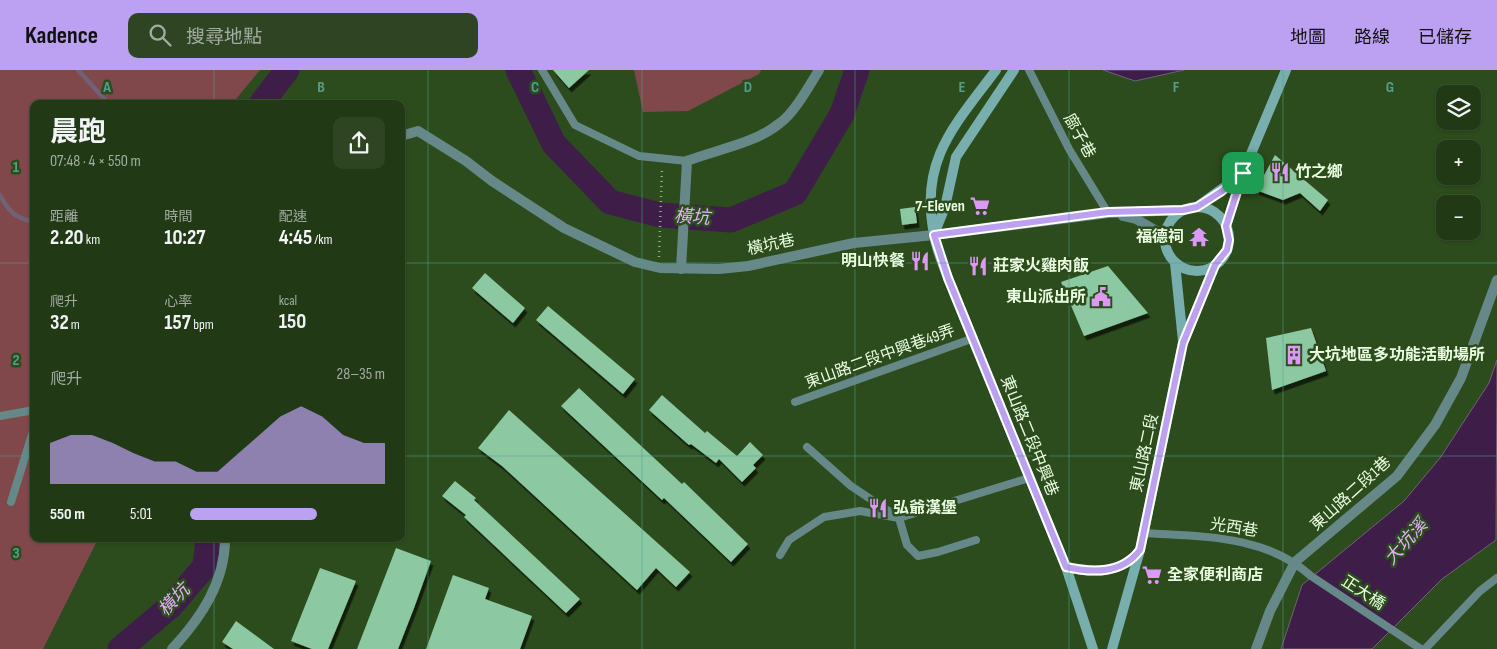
<!DOCTYPE html>
<html lang="zh-TW">
<meta charset="utf-8">
<style>
body{margin:0;font-family:"Sofia Sans Condensed","Noto Sans TC",sans-serif;background:#2e4423;color:#f1f3f6;height:100vh;display:flex;flex-direction:column;font-size:19px;white-space:nowrap}
*{box-sizing:border-box;margin:0}
p{font-size:16px;color:#a2aca1}
.icon{flex:none;width:28px;height:28px;fill:none;stroke:currentColor;stroke-width:2;stroke-linecap:round;stroke-linejoin:round}
.map{position:relative;flex:1;overflow:hidden}
.sheet{position:absolute;left:30px;top:30px;width:375px;height:442px;display:flex;flex-direction:column;background:#223916;border-radius:10px;box-shadow:0 1px 4px #0004,0 0 0 1px #3f5335}
.sheet>*{flex:none}
.tools{position:absolute;left:1436px;top:15px;display:grid;gap:10px}
.tools a{display:grid;place-items:center;width:45px;height:45px;border-radius:10px;background:#223916;box-shadow:0 1px 4px #0004,0 0 0 1px #3f5335;font-size:25px}
.pin{position:absolute;display:grid;place-items:center;width:42px;height:42px;color:#fff;margin:-21px;border-radius:10px;box-shadow:0 2px 8px #0006}
.round{display:grid;place-items:center;flex:none;width:52px;height:52px;border-radius:10px;background:#2e4423}
.overview{display:flex;align-items:center;justify-content:space-between;height:85px;padding:0 20px}
h1{font-size:28px;font-weight:700;line-height:38px}
.metrics{display:grid;grid-template-columns:repeat(3,1fr);gap:8px;height:85px;padding:5px 20px}
.metrics div{display:grid;align-content:center}
.metrics b{font-size:21px;font-weight:700}
.metrics small{font-size:14px;font-weight:400}
.metrics p{font-size:14px}
.chart{height:140px;padding:10px 20px}
.chart p{display:flex;justify-content:space-between}
.chart svg{width:100%;height:90px;margin-top:5px;fill:#bca0f2;opacity:.7}
ul{padding:0 20px;list-style:none;font-size:16px}
li{display:grid;grid-template-columns:80px 60px 1fr;align-items:center;height:38px}
li i{height:12px;border-radius:6px;background:#bca0f2}
header{display:flex;align-items:center;gap:30px;box-sizing:border-box;height:70px;padding:0 25px;background:#bca0f2;color:#111}
header strong{font-size:24px}
nav{display:flex;gap:28px;margin-inline-start:auto;font-size:18px}
.search{width:350px;height:45px;background:#2e4423;display:flex;align-items:center;gap:12px;box-sizing:border-box;padding:0 18px;border-radius:10px;color:#a2aca1;font-size:19px}
.map>svg:first-child{display:block}
.green{fill:#81484c}
.water{fill:#3e1e49;stroke:#716176}
.lines{fill:none;stroke-linecap:round;stroke-linejoin:round}
.stream{stroke:#716176;stroke-width:4.5}
.river{stroke:#3e1e49;stroke-width:25}
.building{fill:#8cc9a3;filter:url(#shadow)}
.path{stroke:#93ab87;stroke-width:2.5;stroke-dasharray:1 4;stroke-linecap:butt}
.service{stroke:#678888;stroke-width:8}
.minor{stroke:#678888;stroke-width:10}
.secondary{stroke:#78aeae;stroke-width:10}
.route-casing{stroke:#fff;stroke-width:10}
.route{stroke:#bca0f2;stroke-width:6}
.grid{fill:none;stroke:#509e90;stroke-width:1;stroke-opacity:0.55}
.labels{text-anchor:middle;dominant-baseline:central;stroke-width:5;stroke-linejoin:round;paint-order:stroke}
.street-label{font-size:16px;fill:#e9fce0;stroke:#2d4c1d}
.poi-label{font-size:16px;font-weight:bold;fill:#e9fce0;stroke:#2d4c1d;text-anchor:start}
.water-label{font-size:18px;font-style:italic;fill:#e4b0f8;stroke:#2d4c1d}
.grid-label{font-size:16px;text-anchor:middle;font-weight:bold;fill:#509e90;stroke:#2d4c1d;stroke-width:5;stroke-linejoin:round;paint-order:stroke}
</style>
<header>
<strong>Kadence</strong>
<div class="search"><svg class="icon" aria-label="search" viewBox="0 0 24 24"><circle cx="10" cy="10" r="6"/><path d="M15 15l6 6"/></svg>搜尋地點</div>
<nav><a>地圖</a><a>路線</a><a>已儲存</a></nav>
</header>
<div class="map">
<svg width="1497" height="579" viewBox="0 0 1497 579">
<defs>
<filter id="shadow"><feDropShadow dx="2.5" dy="4.5" stdDeviation="0" flood-color="#0009"/></filter>
</defs>
<rect width="100%" height="100%" fill="#2d4c1d"/>
<g class="green">
<path d="M 0,0 L 260,0 L 232,34 L 34,34 L 34,469 L 98,469 L 43,579 L 0,579 Z"/>
<path d="M 634,0 L 761,0 L 759,4 L 688,41 L 643,42 Z"/>
</g>
<g class="water">
<path d="M 1103,0 L 1184,0 L 1135,11 Z"/>
<path d="M 1497,290 L 1496,470 L 1442,509 L 1372,579 L 1281,579 L 1302,515 L 1404,431 L 1440,388 L 1489,313 Z"/>
</g>
<g class="lines">
<g class="stream">
<path d="M 78,0 L 109,34"/>
<path d="M 273,0 L 279,8"/>
<path d="M 0,125 C 8,140 16,150 34,151"/>
</g>
<g class="river">
<path d="M 518,0 L 554,74 L 610,132 L 660,145 L 731,150 L 795,123 L 842,44 L 857,0"/>
<path d="M 261,34 L 287,0"/>
<path d="M 120,579 L 171,536 L 205,496 L 208,469"/>
</g>
</g>
<g class="building">
<path d="M 553,0 L 589,0 L 569,18 Z"/>
<path d="M 1275,85 L 1328,130 L 1320,141 L 1300,123 L 1283,130 L 1256,120 Z"/>
<path d="M 915,137 L 917,153 L 902,155 L 900,139 Z"/>
<path d="M 1108,196 L 1148,243 L 1084,266 L 1061,212 Z"/>
<path d="M 485,203 L 525,238 L 513,253 L 472,218 Z"/>
<path d="M 548,236 L 635,309 L 623,324 L 536,250 Z"/>
<path d="M 1311,258 L 1326,301 L 1272,320 L 1266,268 Z"/>
<path d="M 579,318 L 682,414 L 684,412 L 748,474 L 731,492 L 664,428 L 662,430 L 561,336 Z"/>
<path d="M 662,325 L 705,363 L 707,361 L 737,386 L 750,372 L 763,385 L 753,395 L 756,398 L 742,412 L 719,389 L 716,393 L 691,374 L 689,375 L 649,340 Z"/>
<path d="M 509,340 L 690,502 L 676,517 L 656,498 L 637,520 L 502,396 L 478,378 Z"/>
<path d="M 455,411 L 476,428 L 474,430 L 580,529 L 566,543 L 464,447 L 466,445 L 442,426 Z"/>
<path d="M 396,478 L 431,491 L 414,538 L 398,579 L 357,579 Z"/>
<path d="M 320,498 L 356,511 L 328,579 L 312,579 L 291,571 Z"/>
<path d="M 453,505 L 489,518 L 485,529 L 532,546 L 520,579 L 426,579 Z"/>
<path d="M 236,551 L 274,579 L 233,579 L 222,572 Z"/>
</g>
<g class="lines">
<path class="path" d="M 659,187 L 662,98"/>
<g class="service">
<path d="M 542,0 L 575,55 L 639,86 L 687,91"/>
<path d="M 1029,0 L 1069,79 L 1108,143"/>
<path d="M 795,332 L 974,268"/>
<path d="M 0,346 L 34,340"/>
<path d="M 807,377 L 851,416 L 899,448 L 907,475 L 918,486 L 938,482 L 976,470"/>
<path d="M 11,432 L 34,358"/>
<path d="M 1143,463 C 1202,467 1264,464 1311,506 L 1421,579"/>
<path d="M 780,485 L 789,470 L 824,447 L 860,441 L 899,448 L 1029,408"/>
<path d="M 1425,579 L 1480,521 L 1497,508"/>
</g>
<g class="minor">
<path d="M 401,66 L 418,61 L 466,91 L 492,111 L 564,158 L 635,192 L 660,198 L 719,199 L 748,196 L 854,173 L 934,165 L 1108,143 L 1183,140"/>
<path d="M 1123,146 L 1136,149 L 1165,166"/>
<path d="M 681,199 L 687,91 C 718,79 754,74 780,53 C 795,42 809,16 819,0"/>
<path d="M 1066,497 C 1093,503 1122,504 1140,480"/>
<path d="M 172,579 C 201,548 225,512 225,469"/>
<path d="M 1256,579 L 1270,541 L 1295,492 L 1397,406 L 1435,355 L 1461,308 L 1497,210"/>
</g>
<g class="secondary">
<path d="M 996,0 C 955,55 919,90 934,164 C 936,179 943,194 948,208 L 1066,497 L 1093,579"/>
<path d="M 1197,137 L 1242,104"/>
<circle cx="1197" cy="169" r="32"/>
<path d="M 1226,156 L 1243,103 L 1286,0"/>
<path d="M 934,164 L 945,137 L 956,87 L 1014,0"/>
<path d="M 1175,193 L 1183,271"/>
<path d="M 1112,579 L 1140,480 L 1183,273 L 1215,195"/>
</g>
</g>
<g class="lines">
<defs>
<path id="route" d="M 1243,103 L 1226,156 L 1229,170 L 1227,180 L 1215,195 L 1183,273 L 1140,480 C 1122,504 1093,503 1066,497 L 948,208 L 934,165 L 1108,142 L 1183,140 L 1197,137 L 1222,121 Z"/>
</defs>
<use href="#route" class="route-casing"/>
<use href="#route" class="route"/>
</g>
<path class="grid" d="M 214,0 L 214,34M 428,0 L 428,579M 642,0 L 642,579M 855,0 L 855,579M 1069,0 L 1069,579M 1283,0 L 1283,579M 0,193 L 34,193M 401,193 L 1497,193M 0,386 L 34,386M 401,386 L 1497,386M 214,469 L 214,579"/>
<defs>
<symbol id="restaurant-bare" viewBox="-9 -9 18 18"><path d="M-5-6h1v4h1v-4h1v4h1v-4h1v5L-1.5 .5V6h-2V.5L-5-1ZM5-6V6H3V1.5H1.5Q1.5-4 5-6Z" fill="#db99f5" stroke="#2d4c1d" stroke-width="2.5" paint-order="stroke"/></symbol>
<symbol id="supermarket-bare" viewBox="-9 -9 18 18"><path d="M-6-5.5h2.5l.6 2H6L4.5 2H-2.5L-4.4-4H-6ZM-1.5 3.2a1.3 1.3 0 1 0 .1 0ZM3 3.2a1.3 1.3 0 1 0 .1 0Z" fill="#db99f5" stroke="#2d4c1d" stroke-width="2.5" paint-order="stroke"/></symbol>
<symbol id="temple-bare" viewBox="-9 -9 18 18"><path d="M0-6L5-2H3V0L6.5 2.5H4V6H1.5V3h-3V6H-4V2.5H-6.5L-3 0V-2H-5Z" fill="#db99f5" stroke="#2d4c1d" stroke-width="2.5" paint-order="stroke"/></symbol>
<symbol id="civic-bare" viewBox="-9 -9 18 18"><path d="M-.6-6.5H3V-4.5H.6V-3L4-1V1h2V6H-6V1h2V-1L-.6-3ZM-1.2 2.5V6h2.4V2.5Z" fill="#db99f5" stroke="#2d4c1d" stroke-width="2.5" paint-order="stroke"/></symbol>
<symbol id="building-bare" viewBox="-9 -9 18 18"><path d="M-4-6H4V6H1V3H-1V6H-4ZM-2.5-4.3h1.7v1.8h-1.7ZM.8-4.3h1.7v1.8H.8ZM-2.5-1h1.7V.8h-1.7ZM.8-1h1.7V.8H.8Z" fill="#db99f5" stroke="#2d4c1d" stroke-width="2.5" paint-order="stroke"/></symbol>
</defs>
<g fill-rule="evenodd">
<use href="#restaurant-bare" x="1266" y="88" width="28" height="28"/>
<use href="#supermarket-bare" x="966" y="122" width="28" height="28"/>
<use href="#temple-bare" x="1185" y="153" width="28" height="28"/>
<use href="#restaurant-bare" x="906" y="177" width="28" height="28"/>
<use href="#restaurant-bare" x="964" y="182" width="28" height="28"/>
<use href="#civic-bare" x="1087" y="213" width="28" height="28"/>
<use href="#building-bare" x="1280" y="271" width="28" height="28"/>
<use href="#restaurant-bare" x="864" y="424" width="28" height="28"/>
<use href="#supermarket-bare" x="1138" y="491" width="28" height="28"/>
</g>
<g class="labels">
<g class="street-label">
<text transform="translate(1079 66) rotate(61)">廍子巷</text>
<text transform="translate(771 175) rotate(-12)">橫坑巷</text>
<text transform="translate(880 287) rotate(-20)">東山路二段中興巷49弄</text>
<text transform="translate(1029 366) rotate(68)">東山路二段中興巷</text>
<text transform="translate(1145 383) rotate(-78)">東山路二段</text>
<text transform="translate(1351 424) rotate(-42)">東山路二段1巷</text>
<text transform="translate(1234 458) rotate(9)">光西巷</text>
<text transform="translate(1363 523) rotate(33)">正大橋</text>
</g>
<g class="poi-label">
<text x="1295" y="102">竹之鄉</text>
<text x="965" y="136" text-anchor="end">7-Eleven</text>
<text x="1184" y="167" text-anchor="end">福德祠</text>
<text x="905" y="191" text-anchor="end">明山快餐</text>
<text x="993" y="196">莊家火雞肉飯</text>
<text x="1086" y="227" text-anchor="end">東山派出所</text>
<text x="1309" y="285">大坑地區多功能活動場所</text>
<text x="893" y="438">弘爺漢堡</text>
<text x="1167" y="505">全家便利商店</text>
</g>
<g class="water-label">
<text transform="translate(692 147) rotate(4)">橫坑</text>
<text transform="translate(1406 472) rotate(-48)">大坑溪</text>
<text transform="translate(174 530) rotate(-46)">橫坑</text>
</g>
</g>
<g class="grid-label">
<text x="107" y="22">A</text>
<text x="321" y="22">B</text>
<text x="535" y="22">C</text>
<text x="748" y="22">D</text>
<text x="962" y="22">E</text>
<text x="1176" y="22">F</text>
<text x="1390" y="22">G</text>
<text x="16" y="102">1</text>
<text x="16" y="295">2</text>
<text x="16" y="488">3</text>
</g>
</svg>
<div class="tools">
<a><svg class="icon" aria-label="layers" viewBox="0 0 24 24"><path d="M12 4l9 5-9 5-9-5zM3 14l9 5 9-5"/></svg></a>
<a>+</a>
<a>−</a>
</div>
<div class="pin" style="left:1243px;top:103px;background:#1e9e55"><svg class="icon" aria-label="arrive" viewBox="0 0 24 24"><path d="M6 21V4h12l-3 4 3 4H6"/></svg></div>
<section class="sheet">
<div class="overview"><div><h1>晨跑</h1><p>07:48 · 4 × 550 m</p></div><a class="round"><svg class="icon" aria-label="share" viewBox="0 0 24 24"><path d="M12 15V3M7 8l5-5 5 5M5 13v7h14v-7"/></svg></a></div>
<div class="metrics">
<div><p>距離</p><b>2.20<small> km</small></b></div>
<div><p>時間</p><b>10:27</b></div>
<div><p>配速</p><b>4:45<small> /km</small></b></div>
</div>
<div class="metrics">
<div><p>爬升</p><b>32<small> m</small></b></div>
<div><p>心率</p><b>157<small> bpm</small></b></div>
<div><p>kcal</p><b>150</b></div>
</div>
<div class="chart"><p><span>爬升</span>28–35 m</p>
<svg viewBox="0 0 160 44" preserveAspectRatio="none"><path d="M0 44V24L10 20L20 20L30 24L40 29L50 33L60 33L70 38L80 38L90 29L100 20L110 11L120 6L130 11L140 20L150 24L160 24V44z"/></svg>
</div>
<ul>
<li><b>550 m</b>5:01<i style="width:65%"></i></li>
</ul>
</section>
</div>
